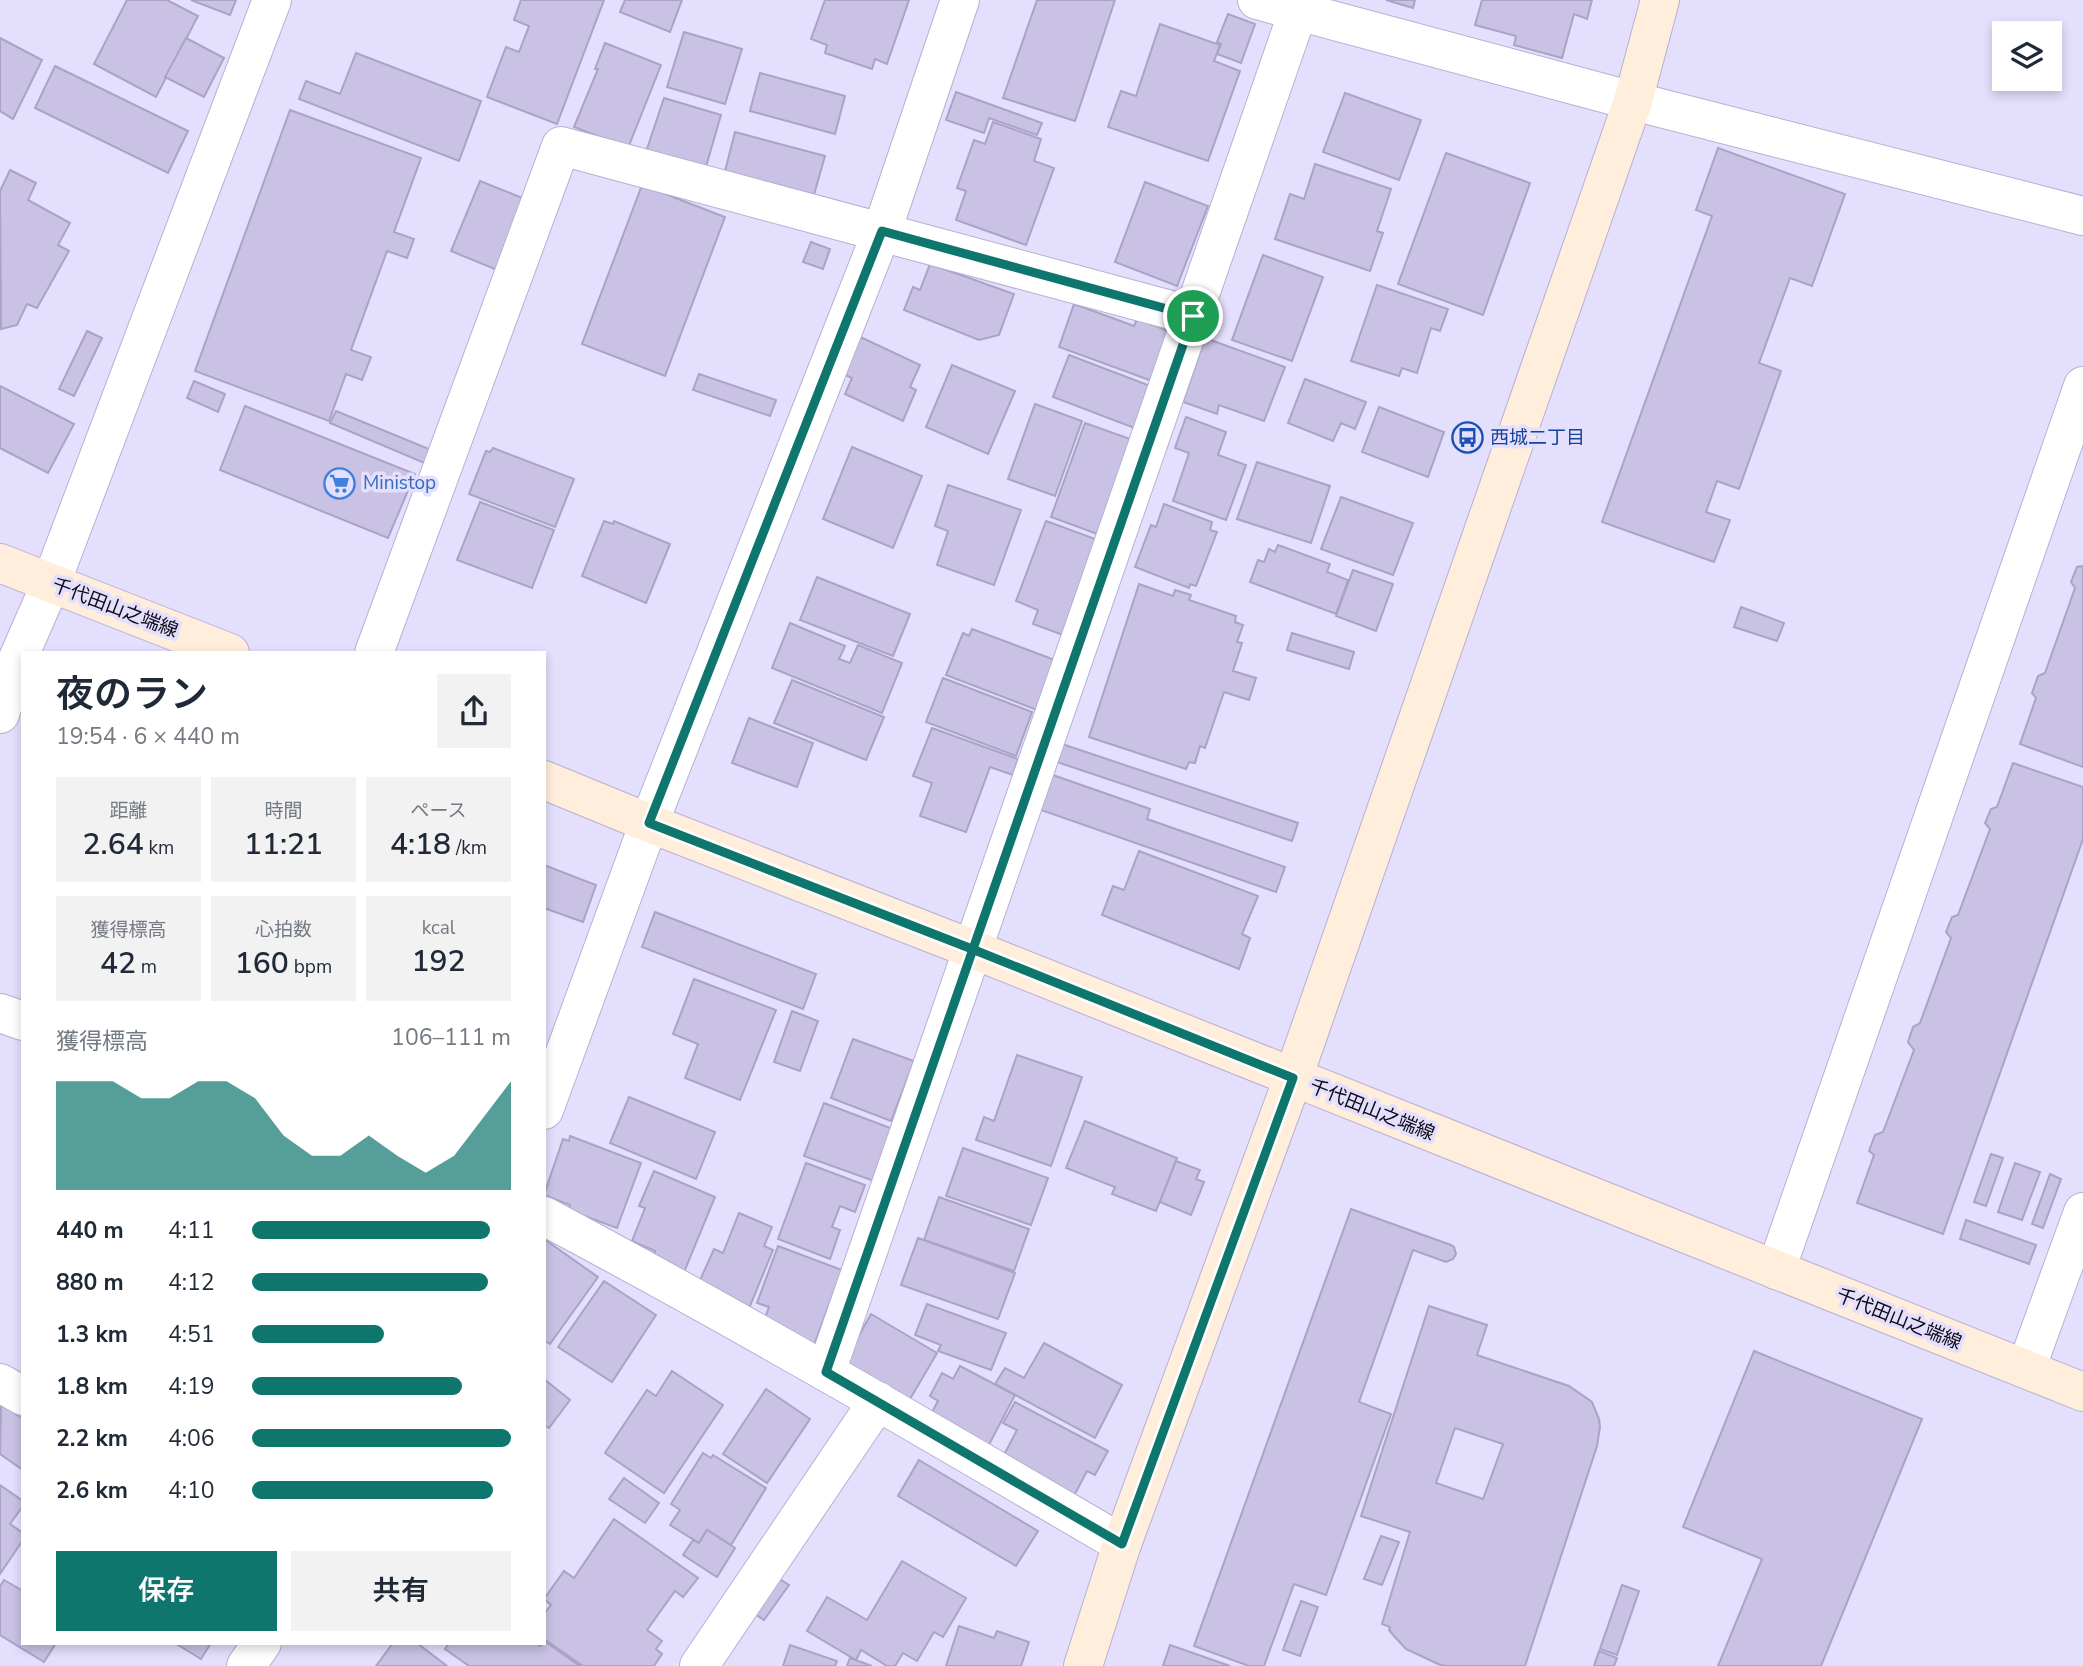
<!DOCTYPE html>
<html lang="ja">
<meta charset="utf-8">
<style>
body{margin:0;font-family:"Nunito Sans","Noto Sans JP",sans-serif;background:#f2f2f3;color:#1f2937;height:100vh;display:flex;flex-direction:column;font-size:26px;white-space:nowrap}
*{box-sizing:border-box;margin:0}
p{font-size:23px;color:#747a83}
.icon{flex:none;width:38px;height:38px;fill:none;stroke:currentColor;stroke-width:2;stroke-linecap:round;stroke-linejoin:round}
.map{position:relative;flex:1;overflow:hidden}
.sheet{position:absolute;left:21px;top:651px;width:525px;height:994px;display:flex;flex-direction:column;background:#fff;border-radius:0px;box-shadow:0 4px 10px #0003}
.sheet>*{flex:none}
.tools{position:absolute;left:1992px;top:21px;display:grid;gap:14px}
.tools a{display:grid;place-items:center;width:70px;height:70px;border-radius:0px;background:#fff;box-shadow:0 4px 10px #0003;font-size:35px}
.pin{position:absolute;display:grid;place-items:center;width:60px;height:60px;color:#fff;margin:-30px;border:4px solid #fff;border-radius:50%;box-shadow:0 2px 7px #0007}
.round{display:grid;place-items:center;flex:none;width:74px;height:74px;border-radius:0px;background:#f2f2f3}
.headline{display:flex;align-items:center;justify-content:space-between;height:119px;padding:0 35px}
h1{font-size:38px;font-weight:600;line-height:52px}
.figures{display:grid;grid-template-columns:repeat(3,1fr);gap:10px;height:119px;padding:7px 35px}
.figures div{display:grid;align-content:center;border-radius:0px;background:#f2f2f3;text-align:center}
.figures b{font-size:30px;font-weight:600}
.figures small{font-size:19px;font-weight:400}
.figures p{font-size:19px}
.chart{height:196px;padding:14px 35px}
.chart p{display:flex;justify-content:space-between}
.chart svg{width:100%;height:126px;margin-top:7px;fill:#0f766e;opacity:.7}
.button{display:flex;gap:14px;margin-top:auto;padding:14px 35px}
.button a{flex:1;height:80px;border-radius:0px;background:#0f766e;color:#fff;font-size:28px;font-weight:600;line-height:80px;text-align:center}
.button a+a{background:#f2f2f3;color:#1f2937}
ul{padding:0 35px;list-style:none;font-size:23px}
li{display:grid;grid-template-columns:112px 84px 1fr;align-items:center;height:52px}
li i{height:18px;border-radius:9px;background:#0f766e}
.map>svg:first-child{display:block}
.building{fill:#c9c2e5;stroke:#aaa3c6;stroke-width:2;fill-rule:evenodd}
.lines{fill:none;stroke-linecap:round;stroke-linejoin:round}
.street-casing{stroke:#b7b0d3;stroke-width:40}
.secondary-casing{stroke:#b7b0d3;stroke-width:40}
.street{stroke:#fff;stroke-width:38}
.secondary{stroke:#ffeedc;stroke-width:38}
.route-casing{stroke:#fff;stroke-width:14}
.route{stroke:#0f766e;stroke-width:9}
.labels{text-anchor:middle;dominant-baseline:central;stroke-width:7;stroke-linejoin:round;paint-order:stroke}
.transit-label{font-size:19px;fill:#164399;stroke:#e4dffc;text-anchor:start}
.shop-label{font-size:19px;fill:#366cbe;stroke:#e4dffc;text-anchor:start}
.street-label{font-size:19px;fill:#0d0a16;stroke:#e4dffc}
</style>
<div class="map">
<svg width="2083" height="1666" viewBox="0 0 2083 1666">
<rect width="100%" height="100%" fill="#e4dffc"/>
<g class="building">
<path d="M 127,0 L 167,0 L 198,16 L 156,97 L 94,64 Z"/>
<path d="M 191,0 L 236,0 L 230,15 Z"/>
<path d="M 521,0 L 604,0 L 557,124 L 487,97 L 506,47 L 519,52 L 529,26 L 514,20 Z"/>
<path d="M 625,0 L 682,0 L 670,32 L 620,12 Z"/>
<path d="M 825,0 L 909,0 L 887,64 L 875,59 L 872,69 L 825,53 L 827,45 L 811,39 Z"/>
<path d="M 1037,0 L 1115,0 L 1075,121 L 1003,98 Z"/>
<path d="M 1386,0 L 1415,0 L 1413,8 Z"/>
<path d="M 1482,0 L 1592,0 L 1587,19 L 1574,14 L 1562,58 L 1514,45 L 1516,36 L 1475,25 Z"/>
<path d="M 1228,14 L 1255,24 L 1241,63 L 1217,54 L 1221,44 L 1217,42 Z"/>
<path d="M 1160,24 L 1220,45 L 1214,61 L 1240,71 L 1208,161 L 1108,127 L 1121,91 L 1136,96 Z"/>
<path d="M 684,32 L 742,49 L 725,104 L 667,87 Z"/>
<path d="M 0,38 L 42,60 L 13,119 L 0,111 Z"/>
<path d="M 186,38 L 224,58 L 204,97 L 165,77 Z"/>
<path d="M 605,43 L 661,65 L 628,148 L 574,127 L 598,69 L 595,69 Z"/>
<path d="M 356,53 L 481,101 L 459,161 L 299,99 L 306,81 L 340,94 Z"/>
<path d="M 55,66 L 188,131 L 168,173 L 35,108 Z"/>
<path d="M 760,73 L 845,96 L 835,134 L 750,111 Z"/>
<path d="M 956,92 L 1042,123 L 1037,135 L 989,118 L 984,133 L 946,120 Z"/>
<path d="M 1345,93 L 1421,120 L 1399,180 L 1323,152 Z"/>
<path d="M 664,98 L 721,115 L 705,170 L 646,152 Z"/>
<path d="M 290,110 L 421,158 L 394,232 L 414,239 L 407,258 L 387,251 L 351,350 L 371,357 L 362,380 L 346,374 L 329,421 L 195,371 Z"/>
<path d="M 993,122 L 1041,139 L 1034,161 L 1054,168 L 1026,245 L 956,220 L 966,191 L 957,188 L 974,140 L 985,144 Z"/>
<path d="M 735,132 L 825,156 L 813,198 L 724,175 Z"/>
<path d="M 1718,148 L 1845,194 L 1812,286 L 1790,278 L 1759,363 L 1781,371 L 1739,489 L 1717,481 L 1706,512 L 1730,520 L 1714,562 L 1602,522 L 1712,216 L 1696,210 Z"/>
<path d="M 1446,153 L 1530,183 L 1483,315 L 1398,284 Z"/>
<path d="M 1315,164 L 1391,189 L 1377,231 L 1383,233 L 1370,271 L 1275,239 L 1290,194 L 1304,199 Z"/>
<path d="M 10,170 L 36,183 L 28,200 L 70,223 L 58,245 L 69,251 L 37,308 L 27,304 L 17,325 L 1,329 L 0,191 Z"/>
<path d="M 480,181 L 525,199 L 497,270 L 451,251 Z"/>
<path d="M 1145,182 L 1208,206 L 1177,286 L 1115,262 Z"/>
<path d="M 642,185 L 725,217 L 665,376 L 582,344 Z"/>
<path d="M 811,242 L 830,249 L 823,269 L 803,262 Z"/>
<path d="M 1263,255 L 1323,277 L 1292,361 L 1232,340 Z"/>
<path d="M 930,264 L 1014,294 L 999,335 L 979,340 L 904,310 L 913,287 L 920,290 Z"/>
<path d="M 1377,285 L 1448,309 L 1440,331 L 1431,328 L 1417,373 L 1402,368 L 1399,376 L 1351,361 Z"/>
<path d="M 1074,304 L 1134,326 L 1137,319 L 1171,332 L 1152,381 L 1059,347 Z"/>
<path d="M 87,331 L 102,338 L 74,396 L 59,389 Z"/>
<path d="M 854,334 L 920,365 L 910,387 L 916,390 L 903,421 L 845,394 L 852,378 L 837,371 Z"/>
<path d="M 1205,338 L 1285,367 L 1264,421 L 1219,405 L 1217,414 L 1183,402 Z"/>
<path d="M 1069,355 L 1153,387 L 1137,429 L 1053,397 Z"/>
<path d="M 952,365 L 1015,391 L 988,454 L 926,427 Z"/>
<path d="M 699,374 L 776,400 L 770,416 L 693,390 Z"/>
<path d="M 1305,379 L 1366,402 L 1355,429 L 1341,423 L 1333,441 L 1288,423 Z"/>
<path d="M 194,381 L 225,394 L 218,412 L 187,398 Z"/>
<path d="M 0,386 L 74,424 L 48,473 L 0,448 Z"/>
<path d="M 1035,404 L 1082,421 L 1055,496 L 1008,479 Z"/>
<path d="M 245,406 L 415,474 L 388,538 L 220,470 Z"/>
<path d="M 1379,407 L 1444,432 L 1428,477 L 1362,452 Z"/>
<path d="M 336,411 L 434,451 L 429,465 L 330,423 Z"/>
<path d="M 1186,417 L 1226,432 L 1218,455 L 1246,465 L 1226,520 L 1173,501 L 1189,453 L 1175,448 Z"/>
<path d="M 1085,423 L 1133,440 L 1100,535 L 1051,517 Z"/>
<path d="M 852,447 L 922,476 L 893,548 L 823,519 Z"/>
<path d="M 493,448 L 574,479 L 555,527 L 469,494 L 486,451 L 490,452 Z"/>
<path d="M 1257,462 L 1330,486 L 1311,543 L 1237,519 Z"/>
<path d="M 948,485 L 1021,510 L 994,585 L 937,565 L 948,531 L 935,526 Z"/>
<path d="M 1341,497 L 1413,523 L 1393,575 L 1321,549 Z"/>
<path d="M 480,502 L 554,530 L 532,588 L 457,560 Z"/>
<path d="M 1164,504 L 1212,522 L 1210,530 L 1217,532 L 1196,586 L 1190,584 L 1189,588 L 1135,567 L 1151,525 L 1156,527 Z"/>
<path d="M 604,521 L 613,524 L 614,521 L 670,544 L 646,603 L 582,576 Z"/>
<path d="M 1046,521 L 1098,540 L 1063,635 L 1033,624 L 1038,610 L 1016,601 Z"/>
<path d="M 1278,545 L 1330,564 L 1327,572 L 1348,580 L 1336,614 L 1250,582 L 1258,560 L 1264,562 L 1269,549 L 1275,552 Z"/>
<path d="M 2083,566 L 2083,767 L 2020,744 L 2036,698 L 2032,693 L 2038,676 L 2045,673 L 2075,588 L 2071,582 L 2077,567 Z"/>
<path d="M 1353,570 L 1393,584 L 1376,631 L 1336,616 Z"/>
<path d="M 817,577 L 910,614 L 893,656 L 800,620 Z"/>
<path d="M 1139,584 L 1173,596 L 1175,590 L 1191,595 L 1189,600 L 1236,616 L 1235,622 L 1243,625 L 1237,642 L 1242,643 L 1233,671 L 1256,678 L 1249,700 L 1224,692 L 1205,748 L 1200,746 L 1195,763 L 1189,762 L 1186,769 L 1089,737 Z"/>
<path d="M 1741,607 L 1784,623 L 1777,641 L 1734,627 Z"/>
<path d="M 790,623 L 845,646 L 839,659 L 850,663 L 858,645 L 902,663 L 882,713 L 772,668 Z"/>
<path d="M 972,629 L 1055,660 L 1037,710 L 946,675 L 963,633 L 969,636 Z"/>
<path d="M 1292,633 L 1354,652 L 1349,669 L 1287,650 Z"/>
<path d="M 943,678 L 1032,712 L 1016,756 L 926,722 Z"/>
<path d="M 792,680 L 884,717 L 866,760 L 774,723 Z"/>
<path d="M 749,718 L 813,743 L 797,787 L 732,763 Z"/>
<path d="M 932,728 L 1018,759 L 1013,775 L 990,767 L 966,832 L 920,816 L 932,783 L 913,776 Z"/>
<path d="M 1059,743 L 1298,823 L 1292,841 L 1054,761 Z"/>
<path d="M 2013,763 L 2083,787 L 2083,839 L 1943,1234 L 1857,1203 L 1874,1155 L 1869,1151 L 1875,1135 L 1883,1132 L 1914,1050 L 1908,1042 L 1913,1027 L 1920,1023 L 1951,938 L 1946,932 L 1952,917 L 1958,915 L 1990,829 L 1985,823 L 1991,809 L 1997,807 Z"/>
<path d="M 1050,774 L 1150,809 L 1147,819 L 1285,867 L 1276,892 L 1038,809 Z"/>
<path d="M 1139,851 L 1258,896 L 1242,934 L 1250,938 L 1239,969 L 1102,915 L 1113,886 L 1124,890 Z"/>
<path d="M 544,865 L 596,885 L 583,922 L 544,908 Z"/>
<path d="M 655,912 L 816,974 L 803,1009 L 642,947 Z"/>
<path d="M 694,979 L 776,1010 L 740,1100 L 685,1078 L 698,1044 L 673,1034 Z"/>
<path d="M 792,1011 L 818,1021 L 800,1071 L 774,1062 Z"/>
<path d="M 853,1039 L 914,1061 L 891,1121 L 831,1098 Z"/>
<path d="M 1017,1055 L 1082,1077 L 1051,1166 L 976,1140 L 984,1117 L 994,1121 Z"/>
<path d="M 629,1097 L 715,1132 L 696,1179 L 610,1143 Z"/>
<path d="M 824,1103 L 893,1129 L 874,1181 L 804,1156 Z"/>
<path d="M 1085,1121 L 1177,1158 L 1156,1211 L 1112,1194 L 1115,1187 L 1066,1168 Z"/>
<path d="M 570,1136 L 641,1163 L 617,1228 L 568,1210 L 570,1205 L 544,1195 L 563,1139 L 569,1141 Z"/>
<path d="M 963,1148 L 1048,1178 L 1031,1225 L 946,1196 Z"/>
<path d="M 1991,1154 L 2003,1158 L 1986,1206 L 1974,1202 Z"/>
<path d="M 1176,1161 L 1200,1170 L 1196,1179 L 1204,1182 L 1191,1215 L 1160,1202 Z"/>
<path d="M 806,1163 L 865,1185 L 855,1212 L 840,1206 L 832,1227 L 840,1230 L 830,1259 L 778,1239 Z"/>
<path d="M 2015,1163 L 2040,1172 L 2022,1220 L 1998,1212 Z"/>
<path d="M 654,1171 L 715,1197 L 682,1277 L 650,1265 L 655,1251 L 632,1241 L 645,1208 L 639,1206 Z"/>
<path d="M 2050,1174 L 2061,1179 L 2043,1228 L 2032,1224 Z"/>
<path d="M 939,1197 L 1029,1229 L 1014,1271 L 924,1240 Z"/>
<path d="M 1351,1209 L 1451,1245 L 1454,1247 L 1456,1254 L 1453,1259 L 1446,1262 L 1413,1250 L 1359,1402 L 1391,1414 L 1326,1595 L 1294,1584 L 1264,1666 L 1249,1666 L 1194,1646 Z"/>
<path d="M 739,1213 L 772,1227 L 764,1246 L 773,1250 L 748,1311 L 696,1289 L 714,1249 L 723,1253 Z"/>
<path d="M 1966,1220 L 2036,1245 L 2029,1264 L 1960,1239 Z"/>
<path d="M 918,1238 L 1015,1273 L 998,1319 L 901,1285 Z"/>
<path d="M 544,1239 L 598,1277 L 550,1344 L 544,1340 Z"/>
<path d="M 778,1246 L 842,1270 L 811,1353 L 759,1334 L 769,1307 L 757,1303 Z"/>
<path d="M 604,1281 L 656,1315 L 612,1382 L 558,1347 Z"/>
<path d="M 927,1304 L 1006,1333 L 991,1370 L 938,1351 L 941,1345 L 915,1335 Z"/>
<path d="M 1429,1306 L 1487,1325 L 1477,1355 L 1569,1386 L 1592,1402 L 1599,1419 L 1600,1427 L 1597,1446 L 1525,1666 L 1445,1666 L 1438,1664 L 1406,1649 L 1394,1636 L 1389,1630 L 1390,1627 L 1382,1624 L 1410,1532 L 1361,1516 ZM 1455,1428 L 1503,1444 L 1483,1499 L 1436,1483 Z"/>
<path d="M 871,1314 L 937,1353 L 906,1406 L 841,1368 Z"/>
<path d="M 1044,1343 L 1122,1385 L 1095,1438 L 995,1384 L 1005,1368 L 1024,1378 Z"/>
<path d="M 1754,1351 L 1922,1419 L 1821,1666 L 1718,1666 L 1762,1559 L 1683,1527 Z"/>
<path d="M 960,1366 L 1015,1395 L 982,1458 L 924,1427 L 938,1401 L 930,1396 L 942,1373 L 953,1379 Z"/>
<path d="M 672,1371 L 723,1405 L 664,1493 L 605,1453 L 647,1390 L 656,1396 Z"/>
<path d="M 544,1379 L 570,1400 L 549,1428 L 544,1425 Z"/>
<path d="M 766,1389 L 810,1419 L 767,1483 L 723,1454 Z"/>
<path d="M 1015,1402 L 1108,1451 L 1095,1475 L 1087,1471 L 1067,1509 L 996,1470 L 1017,1430 L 1003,1423 Z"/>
<path d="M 1,1404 L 23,1419 L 23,1470 L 0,1454 Z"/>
<path d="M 703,1453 L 711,1458 L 713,1455 L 766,1488 L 731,1545 L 707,1530 L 699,1543 L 670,1525 L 680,1510 L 671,1504 Z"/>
<path d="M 919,1460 L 1038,1531 L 1016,1566 L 898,1496 Z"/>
<path d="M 624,1478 L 659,1503 L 645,1523 L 609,1499 Z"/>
<path d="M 0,1485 L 23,1501 L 23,1506 L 10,1524 L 23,1533 L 23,1540 L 0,1574 Z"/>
<path d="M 614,1519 L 698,1578 L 683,1597 L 675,1591 L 647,1630 L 662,1641 L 656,1649 L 662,1654 L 654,1666 L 583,1666 L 544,1639 L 544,1614 L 551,1605 L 544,1599 L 564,1571 L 574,1578 Z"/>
<path d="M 707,1530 L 735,1548 L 717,1577 L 683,1555 L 693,1540 L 699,1543 Z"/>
<path d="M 1381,1536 L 1399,1542 L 1382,1585 L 1364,1579 Z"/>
<path d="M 902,1561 L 966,1598 L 943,1637 L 934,1632 L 917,1661 L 903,1653 L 895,1666 L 887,1666 L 861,1650 L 856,1660 L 807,1631 L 827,1597 L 867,1620 Z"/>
<path d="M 767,1571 L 789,1585 L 764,1620 L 744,1607 Z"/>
<path d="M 4,1580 L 23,1591 L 23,1643 L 56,1643 L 44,1662 L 0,1635 L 0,1586 Z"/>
<path d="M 1622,1585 L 1639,1591 L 1617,1655 L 1600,1649 Z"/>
<path d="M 1301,1601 L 1318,1607 L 1300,1656 L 1283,1650 Z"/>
<path d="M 959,1626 L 994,1638 L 997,1631 L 1029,1642 L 1021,1666 L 946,1666 Z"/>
<path d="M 544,1641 L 580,1666 L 469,1666 L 445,1649 L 449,1643 L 536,1643 L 540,1646 L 544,1643 Z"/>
<path d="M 175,1643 L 211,1643 L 201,1659 Z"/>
<path d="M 393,1643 L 417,1643 L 447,1666 L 376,1666 Z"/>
<path d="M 790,1645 L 837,1661 L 835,1666 L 783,1666 Z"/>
<path d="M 1170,1645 L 1230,1666 L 1163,1666 Z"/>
<path d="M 1599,1651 L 1617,1658 L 1614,1666 L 1594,1666 Z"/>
<path d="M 850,1658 L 872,1666 L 847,1666 Z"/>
</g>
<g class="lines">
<defs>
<g id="street">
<path d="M 1257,0 L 1633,101 L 2083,216"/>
<path d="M 374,653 L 561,146 L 1193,316"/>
<path d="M 0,714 L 16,663 L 51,583 L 272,0"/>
<path d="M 0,1013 L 23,1021"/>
<path d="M 544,1110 L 649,823 L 882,231 L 960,0"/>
<path d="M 544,1216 C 740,1320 931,1432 1122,1544"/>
<path d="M 1776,1270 L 2083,386"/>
<path d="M 2026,1369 L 2083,1212"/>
<path d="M 826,1372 L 1302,0"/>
<path d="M 0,1383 L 23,1396"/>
<path d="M 246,1666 L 262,1643"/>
<path d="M 699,1666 L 878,1401"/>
</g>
<g id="secondary">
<path d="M 0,563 L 230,653"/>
<path d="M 544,780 L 649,823 L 972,949 L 2083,1392"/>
<path d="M 1083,1666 L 1122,1544 L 1293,1078 L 1633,101 L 1660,0"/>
</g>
</defs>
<use href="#street" class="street-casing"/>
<use href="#secondary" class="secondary-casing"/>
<use href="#street" class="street"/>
<use href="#secondary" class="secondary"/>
</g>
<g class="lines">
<defs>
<path id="route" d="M 1193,316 L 882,231 L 649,823 L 972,949 L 1293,1078 L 1122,1544 L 826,1372 L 1193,316"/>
</defs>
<use href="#route" class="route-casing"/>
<use href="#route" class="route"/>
</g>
<defs>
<symbol id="bus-ring" viewBox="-11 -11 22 22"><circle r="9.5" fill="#e4dffc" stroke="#1a4fb4" stroke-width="1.5"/><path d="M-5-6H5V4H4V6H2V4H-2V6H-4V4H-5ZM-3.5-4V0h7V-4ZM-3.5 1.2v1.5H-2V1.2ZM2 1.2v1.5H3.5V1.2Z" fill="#1a4fb4"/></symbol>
<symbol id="supermarket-ring" viewBox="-11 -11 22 22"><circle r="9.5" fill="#e4dffc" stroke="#3f7fe0" stroke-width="1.5"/><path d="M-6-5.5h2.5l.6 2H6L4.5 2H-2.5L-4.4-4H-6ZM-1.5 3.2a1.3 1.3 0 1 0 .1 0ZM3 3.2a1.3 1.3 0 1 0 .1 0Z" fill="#3f7fe0"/></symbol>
</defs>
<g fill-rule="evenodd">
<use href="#bus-ring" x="1450" y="420" width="35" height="35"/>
<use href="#supermarket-ring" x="322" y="466" width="35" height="35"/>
</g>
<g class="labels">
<g class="transit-label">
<text x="1490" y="438">西城二丁目</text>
</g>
<g class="shop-label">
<text x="363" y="483">Ministop</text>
</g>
<g class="street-label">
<text transform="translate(115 608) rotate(21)">千代田山之端線</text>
<text transform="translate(1372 1110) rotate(22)">千代田山之端線</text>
<text transform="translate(1899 1319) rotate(22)">千代田山之端線</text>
</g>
</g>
</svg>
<div class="tools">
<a><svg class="icon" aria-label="layers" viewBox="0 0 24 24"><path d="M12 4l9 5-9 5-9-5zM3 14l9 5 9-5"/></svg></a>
</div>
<div class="pin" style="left:1193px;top:316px;background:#1e9e55"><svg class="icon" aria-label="arrive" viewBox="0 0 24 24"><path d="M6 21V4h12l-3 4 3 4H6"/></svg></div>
<section class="sheet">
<div class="headline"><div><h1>夜のラン</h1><p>19:54 · 6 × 440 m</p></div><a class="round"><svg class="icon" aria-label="share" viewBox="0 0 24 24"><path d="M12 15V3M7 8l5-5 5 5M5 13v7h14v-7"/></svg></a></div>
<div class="figures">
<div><p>距離</p><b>2.64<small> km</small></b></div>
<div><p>時間</p><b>11:21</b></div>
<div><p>ペース</p><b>4:18<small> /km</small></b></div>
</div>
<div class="figures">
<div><p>獲得標高</p><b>42<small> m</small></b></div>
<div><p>心拍数</p><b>160<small> bpm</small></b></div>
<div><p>kcal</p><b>192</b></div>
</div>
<div class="chart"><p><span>獲得標高</span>106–111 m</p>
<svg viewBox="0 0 160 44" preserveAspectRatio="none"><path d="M0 44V6L10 6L20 6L30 12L40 12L50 6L60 6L70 12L80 25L90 32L100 32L110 25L120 32L130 38L140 32L150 19L160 6V44z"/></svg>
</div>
<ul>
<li><b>440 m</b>4:11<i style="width:92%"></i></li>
<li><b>880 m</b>4:12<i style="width:91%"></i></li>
<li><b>1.3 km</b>4:51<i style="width:51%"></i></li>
<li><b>1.8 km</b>4:19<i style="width:81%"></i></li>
<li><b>2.2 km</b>4:06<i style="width:100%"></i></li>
<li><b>2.6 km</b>4:10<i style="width:93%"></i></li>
</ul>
<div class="button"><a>保存</a><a>共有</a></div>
</section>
</div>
